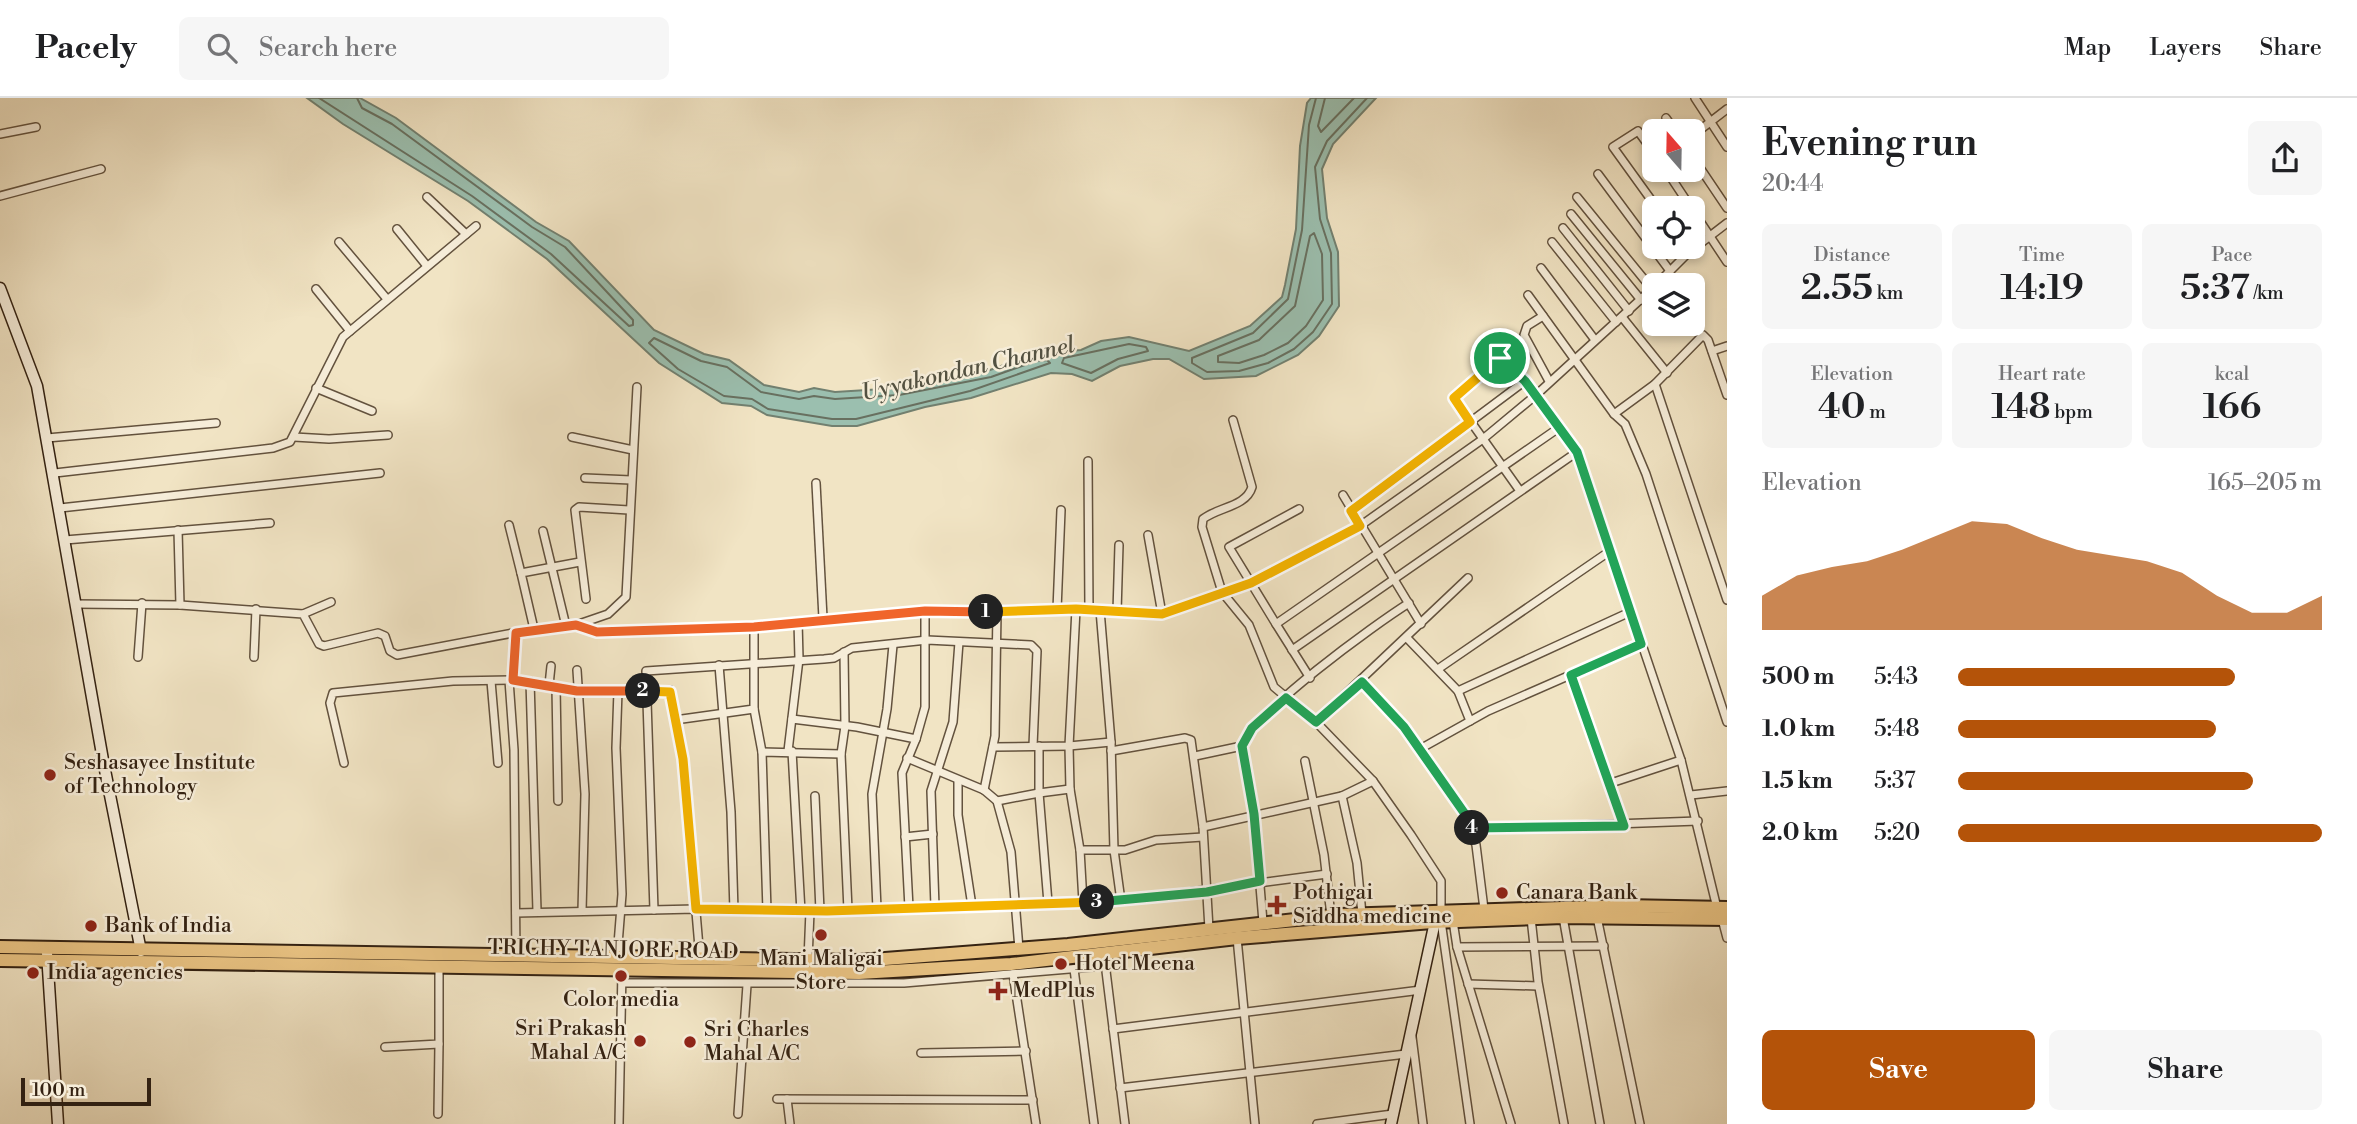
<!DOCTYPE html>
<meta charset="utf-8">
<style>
body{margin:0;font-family:"Libre Bodoni",serif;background:#f6f6f6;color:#202124;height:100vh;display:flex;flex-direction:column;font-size:26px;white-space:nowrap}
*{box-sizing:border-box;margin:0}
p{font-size:23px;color:#757577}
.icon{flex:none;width:38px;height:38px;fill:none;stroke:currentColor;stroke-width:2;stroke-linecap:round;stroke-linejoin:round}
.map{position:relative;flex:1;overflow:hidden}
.drawer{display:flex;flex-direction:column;background:#fff;width:630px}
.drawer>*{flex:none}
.needle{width:46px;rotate:340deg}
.buttons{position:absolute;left:1642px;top:21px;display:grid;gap:14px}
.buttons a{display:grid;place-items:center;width:63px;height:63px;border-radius:10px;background:#fff;box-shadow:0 4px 10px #0003;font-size:35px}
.scale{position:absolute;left:21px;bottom:18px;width:130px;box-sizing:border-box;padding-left:7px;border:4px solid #342212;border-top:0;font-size:19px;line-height:24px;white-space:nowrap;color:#342212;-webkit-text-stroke:5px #f6edd9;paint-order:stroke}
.pin{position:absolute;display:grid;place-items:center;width:60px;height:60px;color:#fff;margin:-30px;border:4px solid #fff;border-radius:50%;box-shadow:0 2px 7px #0007}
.km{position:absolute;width:35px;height:35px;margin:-18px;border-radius:50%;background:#222;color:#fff;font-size:19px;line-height:35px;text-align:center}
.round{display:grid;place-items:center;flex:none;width:74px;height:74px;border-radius:10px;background:#f6f6f6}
.overview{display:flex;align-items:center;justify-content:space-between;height:119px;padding:0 35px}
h1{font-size:38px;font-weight:600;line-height:52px}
.figures{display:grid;grid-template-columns:repeat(3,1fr);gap:10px;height:119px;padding:7px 35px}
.figures div{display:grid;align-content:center;border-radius:10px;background:#f6f6f6;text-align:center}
.figures b{font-size:35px;font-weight:600}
.figures small{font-size:19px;font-weight:400}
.figures p{font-size:19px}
.chart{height:196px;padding:14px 35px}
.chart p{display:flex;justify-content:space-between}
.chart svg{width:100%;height:126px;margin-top:7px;fill:#b45309;opacity:.7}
.action{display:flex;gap:14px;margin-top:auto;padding:14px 35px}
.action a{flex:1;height:80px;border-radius:10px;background:#b45309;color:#fff;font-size:28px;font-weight:600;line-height:80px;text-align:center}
.action a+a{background:#f6f6f6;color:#202124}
ul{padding:0 35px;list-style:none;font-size:23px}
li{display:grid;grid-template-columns:112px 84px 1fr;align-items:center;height:52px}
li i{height:18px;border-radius:9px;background:#b45309}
header{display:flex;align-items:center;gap:42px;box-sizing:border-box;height:98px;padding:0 35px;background:#fff;border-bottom:2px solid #e0e0e0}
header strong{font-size:33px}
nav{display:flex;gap:38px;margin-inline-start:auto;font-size:24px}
.search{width:490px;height:63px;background:#f6f6f6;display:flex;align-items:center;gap:18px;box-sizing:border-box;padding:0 24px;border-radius:10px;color:#757577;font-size:26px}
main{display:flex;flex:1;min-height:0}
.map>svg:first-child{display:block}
.water{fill:#9bbfaf;stroke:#728070;stroke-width:2}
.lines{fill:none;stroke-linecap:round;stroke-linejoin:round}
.shore{stroke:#687060;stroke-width:2}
.street-casing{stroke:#63523e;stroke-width:10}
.secondary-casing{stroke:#342212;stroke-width:13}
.highway-casing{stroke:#342212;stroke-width:16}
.street{stroke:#f6edd9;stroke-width:7}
.secondary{stroke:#f6edd9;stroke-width:10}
.highway{stroke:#e8c282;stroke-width:12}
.split-1-casing{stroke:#fff;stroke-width:14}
.split-2-casing{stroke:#fff;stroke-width:14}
.split-3-casing{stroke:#fff;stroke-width:14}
.split-4-casing{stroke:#fff;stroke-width:14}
.split-5-casing{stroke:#fff;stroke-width:14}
.split-1{stroke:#f5b400;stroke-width:9}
.split-2{stroke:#f0652b;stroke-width:9}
.split-3{stroke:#f5b400;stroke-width:9}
.split-4{stroke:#22a559;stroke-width:9}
.split-5{stroke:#22a559;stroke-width:9}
.poi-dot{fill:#8f2418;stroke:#f6edd9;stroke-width:2.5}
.labels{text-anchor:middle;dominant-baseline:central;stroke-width:5;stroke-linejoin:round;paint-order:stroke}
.poi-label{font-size:21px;fill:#342212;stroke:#f6edd9;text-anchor:start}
.street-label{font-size:21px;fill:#342212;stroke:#f6edd9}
.water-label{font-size:23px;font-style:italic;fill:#535141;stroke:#f6edd9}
</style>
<header>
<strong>Pacely</strong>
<div class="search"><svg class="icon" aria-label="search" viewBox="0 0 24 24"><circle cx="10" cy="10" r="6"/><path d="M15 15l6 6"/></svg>Search here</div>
<nav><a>Map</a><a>Layers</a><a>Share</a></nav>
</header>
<main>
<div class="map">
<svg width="1727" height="1026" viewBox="0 0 1727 1026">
<rect width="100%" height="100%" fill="#f1e4c4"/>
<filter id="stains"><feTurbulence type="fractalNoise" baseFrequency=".00286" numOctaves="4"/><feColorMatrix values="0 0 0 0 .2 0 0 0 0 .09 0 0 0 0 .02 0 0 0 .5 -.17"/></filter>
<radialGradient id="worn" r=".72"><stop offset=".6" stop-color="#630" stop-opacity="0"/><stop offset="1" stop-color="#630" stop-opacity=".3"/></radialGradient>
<path class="water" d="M 307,0 L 360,0 L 396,20 L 536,124 L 569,143 L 654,232 L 704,256 L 729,262 L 764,287 L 799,294 L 814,290 L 835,294 L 899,290 L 990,272 L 1034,256 L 1081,252 L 1101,243 L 1129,239 L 1189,253 L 1250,228 L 1282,199 L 1285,187 L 1296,131 L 1300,48 L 1307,5 L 1311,0 L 1376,0 L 1333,46 L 1322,71 L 1327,120 L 1338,154 L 1339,208 L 1319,238 L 1298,257 L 1256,278 L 1204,281 L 1169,261 L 1153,261 L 1120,268 L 1092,283 L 1072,276 L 1051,275 L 971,300 L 925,309 L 857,328 L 832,328 L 767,317 L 751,308 L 722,305 L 659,265 L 547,161 L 468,103 L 343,26 Z"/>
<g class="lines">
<g class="shore">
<path d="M 319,0 L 472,98 L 551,156 L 629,228 L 633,227 L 633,222 L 565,149 L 532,129 L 392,26 L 362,10 L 357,0"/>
<path d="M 1316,0 L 1309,27 L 1302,132 L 1288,201 L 1253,235 L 1192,260 L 1192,265 L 1207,274 L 1239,273 L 1268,265 L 1294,251 L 1313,234 L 1332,206 L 1331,155 L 1320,121 L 1315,69 L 1327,43 L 1367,0"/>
<path d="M 1325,0 L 1318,28 L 1321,34 L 1354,0"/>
<path d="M 1314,135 L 1322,156 L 1323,202 L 1306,228 L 1288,245 L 1264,257 L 1239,265 L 1218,264 L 1218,258 L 1259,242 L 1295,208 L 1310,138 Z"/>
<path d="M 654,240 L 701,263 L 727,269 L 761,294 L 799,301 L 814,298 L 835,301 L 899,297 L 991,279 L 1036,263 L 1047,262 L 1050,265 L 970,293 L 856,321 L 832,321 L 768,311 L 752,301 L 724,298 L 678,271 L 649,245 Z"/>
<path d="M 1129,246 L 1146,249 L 1148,253 L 1118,261 L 1091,275 L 1062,265 L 1064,260 Z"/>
</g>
<defs>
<g id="street">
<path d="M 1695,0 L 1727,49"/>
<path d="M 1666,20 L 1675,33"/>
<path d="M 0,36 L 36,29"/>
<path d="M 1692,38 L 1727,11"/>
<path d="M 1654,55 L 1638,33 L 1613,49 L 1657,110"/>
<path d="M 1692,58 L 1727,110"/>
<path d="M 1666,72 L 1727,164"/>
<path d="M 1598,76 L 1670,173"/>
<path d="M 0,98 L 101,71"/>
<path d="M 427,99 L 466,136"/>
<path d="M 1577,99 L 1652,191"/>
<path d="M 1571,116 L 1641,202"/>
<path d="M 1563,130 L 1629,213"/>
<path d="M 397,131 L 427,168"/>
<path d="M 339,144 L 387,201"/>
<path d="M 1552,144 L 1616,224"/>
<path d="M 1541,170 L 1595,242"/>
<path d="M 1656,187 L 1688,155 L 1727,125"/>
<path d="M 316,191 L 350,233"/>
<path d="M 1528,197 L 1614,316"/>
<path d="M 1543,218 L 1527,228 L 1524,237 L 1549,283"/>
<path d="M 1622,219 L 1667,275"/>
<path d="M 1712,253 L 1727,248"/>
<path d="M 1655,286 L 1727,502"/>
<path d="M 316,290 L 372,313"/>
<path d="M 1727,297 L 1708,242 L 1703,237 L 1655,286 L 1614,316 L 1625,326 L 1646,376 L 1727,624"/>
<path d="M 1233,322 L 1252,389 C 1246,409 1218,409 1203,421 L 1202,429 L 1222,494 L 1249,527 L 1274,589 L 1316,624"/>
<path d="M 294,339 L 329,341 L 388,337"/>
<path d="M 572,339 L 633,352"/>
<path d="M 47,340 L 216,325"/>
<path d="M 1088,363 L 1089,512"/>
<path d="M 55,375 L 273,350 L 290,344 L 343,239 L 476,128"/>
<path d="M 585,380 L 631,382"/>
<path d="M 816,385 L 823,520"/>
<path d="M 1520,393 L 1454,300 L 1501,260 L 1525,283 L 1577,354 L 1681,662 L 1717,810"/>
<path d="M 1343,397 L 1421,526"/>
<path d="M 60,410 L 380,375"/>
<path d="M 1351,413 L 1525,283"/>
<path d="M 509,427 L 521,475"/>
<path d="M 178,432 L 180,507"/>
<path d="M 543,433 L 566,528"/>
<path d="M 1148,437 L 1162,516"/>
<path d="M 65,442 L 270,425"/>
<path d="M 586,501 L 575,412 L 579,409 L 629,412"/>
<path d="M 75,506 L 180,507 L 303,516 L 319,546 L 324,548 L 378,535 L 385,538 L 390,553 L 397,557 L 534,531 L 576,527 L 597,534 L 754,529 L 925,513 L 1076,511 L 1162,516 L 1251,485 L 1360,428 L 1483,341 L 1536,297 L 1654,189"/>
<path d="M 1076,511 L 1069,648 L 1070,691 L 1080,752 L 1125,752 L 1156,742 L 1203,739"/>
<path d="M 1057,512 L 1061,412"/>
<path d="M 1100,512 L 1111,644 L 1114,752 L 1121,803"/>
<path d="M 1117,514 L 1119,447"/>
<path d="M 303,516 L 331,504"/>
<path d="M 1276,526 L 1229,449 L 1299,411"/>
<path d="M 576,527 L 608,516 L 626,499 L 637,289"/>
<path d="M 534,531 L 521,475 L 580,464"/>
<path d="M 1407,540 L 1458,593 L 1470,623"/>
<path d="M 1292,552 L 1577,354"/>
<path d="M 844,554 L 845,628 L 841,656 L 848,812"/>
<path d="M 138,559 L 142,505"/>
<path d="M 254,559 L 256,511"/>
<path d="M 719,567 L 731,714 L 734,813"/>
<path d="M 1438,571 L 1610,453"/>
<path d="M 577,572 L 585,696 L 582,813"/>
<path d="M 1571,577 L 1624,728"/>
<path d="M 1310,580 L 1276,526 L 1560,329"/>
<path d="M 509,582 L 514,652 L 516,858"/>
<path d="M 513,582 L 516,535"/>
<path d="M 491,583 L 498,665"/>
<path d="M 530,583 L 537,813"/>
<path d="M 1362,584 L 1404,629 L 1465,716 L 1476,747 L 1484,811"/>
<path d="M 549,587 L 551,568"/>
<path d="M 556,589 L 558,703"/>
<path d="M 1458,593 L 1630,514"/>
<path d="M 754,611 L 762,654"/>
<path d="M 792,621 L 857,629 L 916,641 L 902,675 L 909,810"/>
<path d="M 675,622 L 754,611 L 754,529"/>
<path d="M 916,641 L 925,609 L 925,513"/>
<path d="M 1039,648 L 1039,695 L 1070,691"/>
<path d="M 1242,648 C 1254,614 1374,527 1409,505"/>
<path d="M 993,649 L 1069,648 L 1111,644"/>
<path d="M 1420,651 L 1488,613 L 1641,546"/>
<path d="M 788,653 L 799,561 L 798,523"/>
<path d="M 792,653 L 801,814"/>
<path d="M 1111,653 L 1185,640 L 1191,642 L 1203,729 L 1209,831"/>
<path d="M 1195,658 L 1242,648 L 1254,716 L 1263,824"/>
<path d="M 907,660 L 984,692 L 997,703 L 1011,754 L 1019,851"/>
<path d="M 1305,663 L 1324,757 L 1331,818"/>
<path d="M 344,665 L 330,605 L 333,595 L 453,583 L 513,582 L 577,593 L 670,592 L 683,661 L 700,861"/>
<path d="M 958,684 L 958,717 L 972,808"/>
<path d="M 1611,685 L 1681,662"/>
<path d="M 984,692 L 995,638 L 997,514"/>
<path d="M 1691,697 L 1727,693"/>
<path d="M 815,698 L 820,813"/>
<path d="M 1342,698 L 1357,765 L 1362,816"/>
<path d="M 997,703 L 1039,695 L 1048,805"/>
<path d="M 1203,729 L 1342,698 L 1373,683"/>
<path d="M 1472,731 L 1698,723"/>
<path d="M 905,739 L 933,736"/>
<path d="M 1080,752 L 1083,804"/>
<path d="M 935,809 L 931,693 L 953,624 L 959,544"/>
<path d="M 877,811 L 872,696 L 887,611 L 893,547"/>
<path d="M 654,812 L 646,573 L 824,561 L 834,560 L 852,550 L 927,542 L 1031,547 L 1037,553 L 1033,648"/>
<path d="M 1441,812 L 1441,783 L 1411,737 L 1373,683 L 1316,624 L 1468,480"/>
<path d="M 767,813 L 762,654 L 841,656"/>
<path d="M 516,815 L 696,811 L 827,813 L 1121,803 L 1327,776"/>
<path d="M 1563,819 L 1600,1026"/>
<path d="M 1597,819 L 1640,1026"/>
<path d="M 1531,820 L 1538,884 L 1564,1026"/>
<path d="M 1722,821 L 1727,840"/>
<path d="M 1441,823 L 1470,1026"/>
<path d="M 1453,823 L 1457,849 L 1511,1026"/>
<path d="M 1237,840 L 1255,1026"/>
<path d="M 1457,849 L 1604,848"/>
<path d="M 617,859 L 622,796 L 616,650 L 618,593"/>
<path d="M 808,862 L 810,813"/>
<path d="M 1105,865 L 1125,1026"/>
<path d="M 1074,871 L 1094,1026"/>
<path d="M 1013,876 L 1036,1026"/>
<path d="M 624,885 L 904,885 L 1105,868"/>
<path d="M 1468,886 L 1538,888"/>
<path d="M 1113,931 L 1421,892"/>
<path d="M 1412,939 L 1423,1026"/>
<path d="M 385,949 L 439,946 L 439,869"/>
<path d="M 921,955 L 1026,953"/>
<path d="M 1120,990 L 1406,956"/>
<path d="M 777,1001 L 1033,1002"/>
<path d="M 787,1001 L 790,1026"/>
<path d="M 438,1016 L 439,946"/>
<path d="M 738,1016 L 747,887"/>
<path d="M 619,1026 L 622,872"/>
<path d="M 1317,1026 L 1393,1016"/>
</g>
<g id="secondary">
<path d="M 0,190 L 37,288 L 103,662 L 141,853"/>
<path d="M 47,855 L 58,1026"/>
<path d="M 1391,1026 L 1436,819"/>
</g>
<g id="highway">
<path d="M 0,849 L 859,863 L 1068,847 L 1340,817 L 1624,808 L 1727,810"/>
<path d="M 0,862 L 859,875 L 1011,866 L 1237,840 L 1432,824 L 1563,819 L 1727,821"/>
</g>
</defs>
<use href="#street" class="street-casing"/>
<use href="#secondary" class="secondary-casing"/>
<use href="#highway" class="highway-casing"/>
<use href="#street" class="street"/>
<use href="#secondary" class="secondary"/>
<use href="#highway" class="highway"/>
</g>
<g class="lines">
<defs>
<path id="split-1" d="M 986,514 L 1076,511 L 1162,516 L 1251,485 L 1360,428 L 1351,413 L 1470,324 L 1454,300 L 1500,260"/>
<path id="split-2" d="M 643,593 L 577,593 L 513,582 L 516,535 L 576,527 L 597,534 L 754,529 L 925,513 L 986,514"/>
<path id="split-3" d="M 643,593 L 670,594 L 683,661 L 696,811 L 827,813 L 1097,804"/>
<path id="split-4" d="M 1097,804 L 1207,794 L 1260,783 L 1254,716 L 1242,648 L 1252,630 L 1286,600 L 1316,624 L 1362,584 L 1404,629 L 1465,716 L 1472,730"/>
<path id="split-5" d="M 1472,730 L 1624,728 L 1571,577 L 1641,546 L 1577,354 L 1525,283 L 1500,260"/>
</defs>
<use href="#split-1" class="split-1-casing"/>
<use href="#split-2" class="split-2-casing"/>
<use href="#split-3" class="split-3-casing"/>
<use href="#split-4" class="split-4-casing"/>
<use href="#split-5" class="split-5-casing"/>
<use href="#split-1" class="split-1"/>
<use href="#split-2" class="split-2"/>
<use href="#split-3" class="split-3"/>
<use href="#split-4" class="split-4"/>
<use href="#split-5" class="split-5"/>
</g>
<g class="poi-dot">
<circle cx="50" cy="677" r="7"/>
<circle cx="1502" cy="795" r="7"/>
<path d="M1273.5 796.5h7v7h7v7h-7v7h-7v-7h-7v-7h7z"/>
<circle cx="91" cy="828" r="7"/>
<circle cx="821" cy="837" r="7"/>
<circle cx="1061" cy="866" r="7"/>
<circle cx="33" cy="875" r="7"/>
<circle cx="621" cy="878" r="7"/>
<path d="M994.5 882.5h7v7h7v7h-7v7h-7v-7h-7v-7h7z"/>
<circle cx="640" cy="943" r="7"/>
<circle cx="690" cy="944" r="7"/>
</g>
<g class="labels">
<g class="poi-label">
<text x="64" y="665">Seshasayee Institute<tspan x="64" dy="24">of Technology</tspan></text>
<text x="1293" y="795">Pothigai<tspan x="1293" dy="24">Siddha medicine</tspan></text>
<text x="1516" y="795">Canara Bank</text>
<text x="105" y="828">Bank of India</text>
<text x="821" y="861" text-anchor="middle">Mani Maligai<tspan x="821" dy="24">Store</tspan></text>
<text x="1075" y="866">Hotel Meena</text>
<text x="47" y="875">India agencies</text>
<text x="1012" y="893">MedPlus</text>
<text x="621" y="902" text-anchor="middle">Color media</text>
<text x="626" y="931" text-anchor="end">Sri Prakash<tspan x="626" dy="24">Mahal A/C</tspan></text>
<text x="704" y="932">Sri Charles<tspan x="704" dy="24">Mahal A/C</tspan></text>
</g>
<g class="street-label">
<text transform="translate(613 852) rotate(1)">TRICHY TANJORE ROAD</text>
</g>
<g class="water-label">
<text transform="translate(968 271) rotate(-13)">Uyyakondan Channel</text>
</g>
</g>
<rect width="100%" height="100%" filter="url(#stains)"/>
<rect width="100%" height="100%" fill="url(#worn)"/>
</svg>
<div class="buttons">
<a><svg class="needle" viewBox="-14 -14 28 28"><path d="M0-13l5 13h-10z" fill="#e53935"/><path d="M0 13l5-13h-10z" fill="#757577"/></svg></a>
<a><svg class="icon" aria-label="locate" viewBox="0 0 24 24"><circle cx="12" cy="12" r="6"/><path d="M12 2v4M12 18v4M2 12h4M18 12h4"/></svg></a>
<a><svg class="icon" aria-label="layers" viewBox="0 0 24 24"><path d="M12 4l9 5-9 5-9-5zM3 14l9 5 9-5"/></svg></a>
</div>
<div class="scale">100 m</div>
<div class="pin" style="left:1500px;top:260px;background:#1e9e55"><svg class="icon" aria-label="arrive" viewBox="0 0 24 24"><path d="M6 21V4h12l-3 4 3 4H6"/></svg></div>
<b class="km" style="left:986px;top:514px">1</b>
<b class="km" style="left:643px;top:593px">2</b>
<b class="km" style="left:1097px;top:804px">3</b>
<b class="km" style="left:1472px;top:730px">4</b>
</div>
<section class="drawer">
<div class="overview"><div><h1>Evening run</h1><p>20:44</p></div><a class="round"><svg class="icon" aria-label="share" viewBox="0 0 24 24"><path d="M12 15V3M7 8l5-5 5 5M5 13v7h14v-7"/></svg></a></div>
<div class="figures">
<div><p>Distance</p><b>2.55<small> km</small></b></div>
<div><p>Time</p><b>14:19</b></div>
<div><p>Pace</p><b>5:37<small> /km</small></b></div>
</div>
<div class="figures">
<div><p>Elevation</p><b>40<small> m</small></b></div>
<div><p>Heart rate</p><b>148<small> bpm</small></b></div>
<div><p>kcal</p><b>166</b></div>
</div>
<div class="chart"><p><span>Elevation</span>165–205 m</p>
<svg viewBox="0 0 160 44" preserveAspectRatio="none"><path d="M0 44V32L10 25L20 22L30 20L40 16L50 11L60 6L70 7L80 12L90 16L100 18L110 20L120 24L130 32L140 38L150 38L160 32V44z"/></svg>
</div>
<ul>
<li><b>500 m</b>5:43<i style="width:76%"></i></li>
<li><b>1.0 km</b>5:48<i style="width:71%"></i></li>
<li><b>1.5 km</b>5:37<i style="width:81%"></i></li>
<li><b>2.0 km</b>5:20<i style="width:100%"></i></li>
</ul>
<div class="action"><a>Save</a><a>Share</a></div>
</section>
</main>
